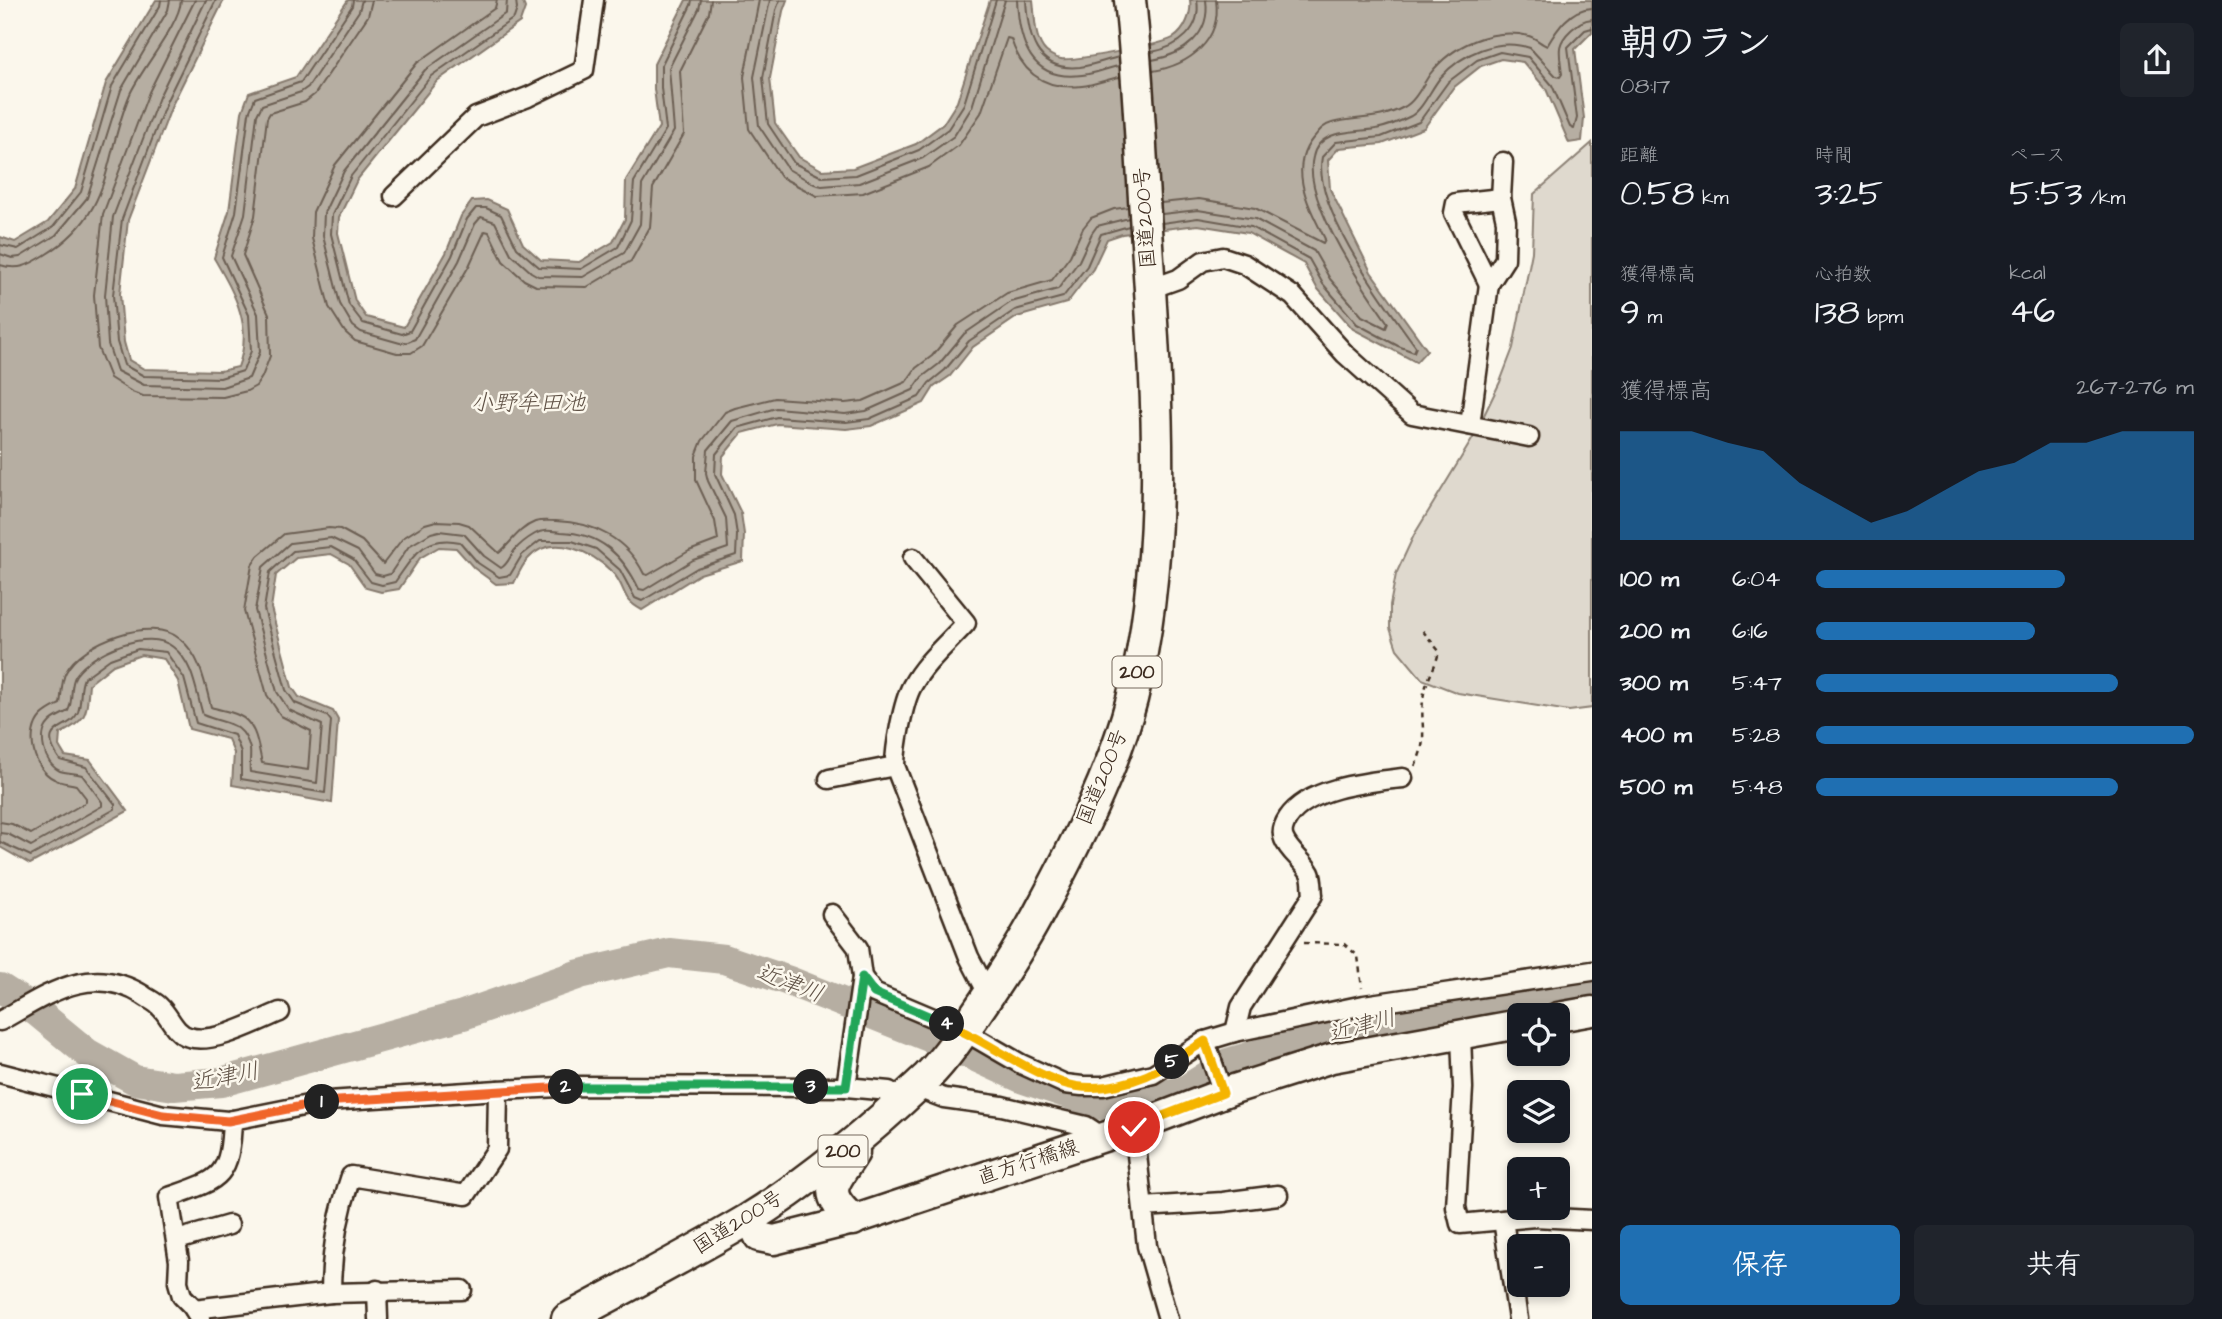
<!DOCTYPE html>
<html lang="ja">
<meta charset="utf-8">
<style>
body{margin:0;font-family:"Architects Daughter","Klee One",sans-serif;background:#20242c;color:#f1f3f6;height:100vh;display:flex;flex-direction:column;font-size:26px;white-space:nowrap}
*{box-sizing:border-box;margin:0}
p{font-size:23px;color:#9ea1a6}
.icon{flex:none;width:38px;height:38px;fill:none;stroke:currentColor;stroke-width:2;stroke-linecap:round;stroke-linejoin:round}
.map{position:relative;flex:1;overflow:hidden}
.drawer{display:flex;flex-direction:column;background:#171b24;width:630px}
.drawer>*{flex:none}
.tools{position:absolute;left:1507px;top:1003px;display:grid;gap:14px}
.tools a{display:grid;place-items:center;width:63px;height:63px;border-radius:10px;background:#171b24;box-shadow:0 4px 10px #0003;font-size:35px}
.pin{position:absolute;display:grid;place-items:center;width:60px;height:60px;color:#fff;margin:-30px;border:4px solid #fff;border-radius:50%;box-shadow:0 2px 7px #0007}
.km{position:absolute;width:35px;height:35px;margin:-18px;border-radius:50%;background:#222;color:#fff;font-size:19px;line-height:35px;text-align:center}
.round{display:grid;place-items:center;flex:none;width:74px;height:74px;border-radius:10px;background:#20242c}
.overview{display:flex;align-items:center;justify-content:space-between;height:119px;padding:0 28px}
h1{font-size:38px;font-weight:600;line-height:52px}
.metrics{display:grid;grid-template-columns:repeat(3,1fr);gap:10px;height:119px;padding:7px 28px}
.metrics div{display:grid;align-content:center}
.metrics b{font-size:35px;font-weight:600}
.metrics small{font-size:19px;font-weight:400}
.metrics p{font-size:19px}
.chart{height:196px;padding:14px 28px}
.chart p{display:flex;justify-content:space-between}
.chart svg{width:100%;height:126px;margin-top:7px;fill:#1f6fb2;opacity:.7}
.button{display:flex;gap:14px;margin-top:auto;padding:14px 28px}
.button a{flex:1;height:80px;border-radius:10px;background:#1f6fb2;color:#fff;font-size:28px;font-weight:600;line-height:80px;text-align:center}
.button a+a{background:#20242c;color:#f1f3f6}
ul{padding:0 28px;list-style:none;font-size:23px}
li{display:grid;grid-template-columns:112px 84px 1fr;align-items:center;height:52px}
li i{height:18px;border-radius:9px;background:#1f6fb2}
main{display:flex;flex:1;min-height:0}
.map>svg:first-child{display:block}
.green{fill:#dfd9ce;stroke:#8d8276;stroke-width:2}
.water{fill:#b6aea2;stroke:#85796d;stroke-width:2}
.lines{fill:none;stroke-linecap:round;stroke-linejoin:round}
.shore{stroke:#6c5f53;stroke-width:2}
.river{stroke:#b6aea2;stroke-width:30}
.minor-casing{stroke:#3b2a1e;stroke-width:23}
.primary-casing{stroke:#3b2a1e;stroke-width:33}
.trunk-casing{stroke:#3b2a1e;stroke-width:35}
.path{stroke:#3b2a1e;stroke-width:2.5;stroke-dasharray:5 5;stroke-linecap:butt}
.minor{stroke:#fbf7ec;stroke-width:18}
.primary{stroke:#fbf7ec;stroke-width:28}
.trunk{stroke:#fbf7ec;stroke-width:30}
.split-1-casing{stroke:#fff;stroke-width:14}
.split-2-casing{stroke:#fff;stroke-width:14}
.split-3-casing{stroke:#fff;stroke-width:14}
.split-4-casing{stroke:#fff;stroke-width:14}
.split-5-casing{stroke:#fff;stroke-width:14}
.split-6-casing{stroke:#fff;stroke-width:14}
.split-1{stroke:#f0652b;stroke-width:9}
.split-2{stroke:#f0652b;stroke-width:9}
.split-3{stroke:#22a559;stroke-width:9}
.split-4{stroke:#22a559;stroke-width:9}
.split-5{stroke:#f5b400;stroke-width:9}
.split-6{stroke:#f5b400;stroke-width:9}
.labels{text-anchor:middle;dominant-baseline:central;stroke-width:5;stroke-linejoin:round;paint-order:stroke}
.shield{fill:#fbf7ec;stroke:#75685c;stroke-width:2}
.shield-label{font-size:19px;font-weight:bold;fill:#3b2a1e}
.street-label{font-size:21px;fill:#3b2a1e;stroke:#fbf7ec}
.water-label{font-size:23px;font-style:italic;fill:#605246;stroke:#fbf7ec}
</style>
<main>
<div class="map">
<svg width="1592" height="1319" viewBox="0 0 1592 1319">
<rect width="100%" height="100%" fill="#fbf7ec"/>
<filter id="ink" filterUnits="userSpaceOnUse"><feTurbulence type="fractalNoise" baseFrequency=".0143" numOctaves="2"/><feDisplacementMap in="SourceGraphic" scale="14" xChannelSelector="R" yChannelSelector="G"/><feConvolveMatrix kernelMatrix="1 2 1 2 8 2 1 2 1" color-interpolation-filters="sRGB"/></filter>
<g filter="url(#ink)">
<path class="green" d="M 1592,143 L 1592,708 L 1569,711 L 1458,693 L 1422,679 L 1397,649 L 1390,628 L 1390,605 L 1396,574 L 1414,535 L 1473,438 L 1500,382 L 1513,348 L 1532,252 L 1534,194 Z"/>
<path class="water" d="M 156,0 L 224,0 L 173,103 L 128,220 L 120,294 L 124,342 L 129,360 L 144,369 L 220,371 L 238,367 C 254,326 234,293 214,258 L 229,211 L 242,112 L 249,93 L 296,77 L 348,0 L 522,0 L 525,8 L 520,22 L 437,81 L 357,180 L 339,217 L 338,233 L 355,301 L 366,317 L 404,327 L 446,253 L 461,216 L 472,201 L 487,200 L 507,209 L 523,244 L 541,260 L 579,262 L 613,242 L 625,219 L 626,180 L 659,127 L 654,89 L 654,64 L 686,0 L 787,0 L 783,11 L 770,78 L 775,123 L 799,157 L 822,170 L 853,168 L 916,144 L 943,124 L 957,102 L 990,0 L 1033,0 C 1035,15 1034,35 1043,48 C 1046,53 1055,58 1061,59 C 1074,61 1161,45 1173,38 C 1185,31 1192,13 1190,0 L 1592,0 L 1592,32 L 1575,49 L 1584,118 L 1582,141 L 1569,143 L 1546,89 L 1523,62 L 1501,59 L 1481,66 L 1453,88 L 1424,128 L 1382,144 L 1339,148 L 1328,160 L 1330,189 L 1371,272 L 1427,350 L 1416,362 L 1353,329 L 1317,288 L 1304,264 L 1248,233 L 1198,225 L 1122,234 L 1107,239 L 1093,269 L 1067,303 L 1017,317 L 973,347 L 950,376 L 934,387 L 924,403 L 871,426 L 846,429 L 777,424 L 742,433 L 723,456 L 722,474 L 741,513 L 744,534 L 743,561 L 700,574 L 642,610 C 620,599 627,588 613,573 C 593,552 552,532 528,559 C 522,565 518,575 514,583 L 496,584 L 474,568 L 456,548 L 439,547 L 420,558 L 399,589 L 381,592 L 366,588 L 349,564 L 331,554 L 296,558 L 276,575 L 271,608 L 292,687 L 299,697 L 333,711 L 338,720 L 332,803 L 232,785 L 234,753 L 228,739 L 189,729 L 178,681 L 164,659 L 141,655 L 113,665 L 89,684 C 86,714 89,719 60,734 L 59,746 L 65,756 L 90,760 L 128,811 L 30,864 L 0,847 L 0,237 L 15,242 L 48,222 L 75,189 L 106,83 Z"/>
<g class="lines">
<g class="shore">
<path d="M 195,0 L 149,92 L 103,214 L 94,295 L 98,348 L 110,378 L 132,392 L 143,396 L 223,397 L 247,391 L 256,386 L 262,377 L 270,356 L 269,314 L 243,255 L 255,216 L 267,118 L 270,113 L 305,102 L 315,94 L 368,16 L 372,0"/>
<path d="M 206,0 L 159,97 L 113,217 L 105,295 L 108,344 L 117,371 L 144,385 L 222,387 L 249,378 L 260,352 L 258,314 L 231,256 L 245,214 L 257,115 L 262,105 L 301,92 L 308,87 L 359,11 L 362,0"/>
<path d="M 216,0 L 167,100 L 122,219 L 113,295 L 117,342 L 124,365 L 144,376 L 220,378 L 243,371 L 251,351 L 249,315 L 222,257 L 236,212 L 249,113 L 255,98 L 301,82 L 352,6 L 353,0"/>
<path d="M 497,0 L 495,8 L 417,63 L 335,165 L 313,212 L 312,238 L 329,307 L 345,332 L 355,341 L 397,353 L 411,353 L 422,346 L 469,266 L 485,231 L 489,232 L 503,261 L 524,280 L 536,286 L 587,287 L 631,261 L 650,227 L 653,188 L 684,134 L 680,71 L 709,13 L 711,0"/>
<path d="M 507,0 L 506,13 L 425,70 L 344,171 L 324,213 L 323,236 L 340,304 L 353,326 L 361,332 L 400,343 L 408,342 L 415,339 L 459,261 L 475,224 L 481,217 L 495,222 L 511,254 L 531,272 L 538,276 L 583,277 L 624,253 L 640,224 L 642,185 L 674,131 L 669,68 L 699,9 L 701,0"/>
<path d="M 516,0 L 517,9 L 514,18 L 431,76 L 351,176 L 332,215 L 331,234 L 349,305 L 363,323 L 402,334 L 410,331 L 452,256 L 467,219 L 476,208 L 486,208 L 501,215 L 517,248 L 539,267 L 581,269 L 618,247 L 631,220 L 634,182 L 666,129 L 661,88 L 661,66 L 691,5 L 692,0"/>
<path d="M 759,0 L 744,77 L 749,129 L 781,177 L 817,196 L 863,193 L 929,167 L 959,145 L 981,113 L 1007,38 L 1011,39 C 1022,74 1046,90 1082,86 C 1095,85 1107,79 1120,77"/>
<path d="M 770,0 L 754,77 L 759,126 L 788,169 L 814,184 L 822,186 L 859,183 L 923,158 L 954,136 L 972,107 L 1005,0"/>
<path d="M 780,0 L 776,10 L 763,78 L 768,124 L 794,163 L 822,177 L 856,175 L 919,150 L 948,129 L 964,104 L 996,0"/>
<path d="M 1017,0 C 1019,42 1030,82 1082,75 C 1094,74 1107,68 1119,66"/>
<path d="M 1026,0 C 1028,36 1035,72 1080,67 C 1093,65 1106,60 1119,57"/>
<path d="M 1152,52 C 1178,47 1202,30 1197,0"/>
<path d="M 1152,60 C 1183,55 1211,35 1206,0"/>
<path d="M 1153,71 C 1189,65 1222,41 1216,0"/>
<path d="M 1161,203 L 1199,199 L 1255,208 L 1323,243 L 1325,239 C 1309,207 1286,167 1315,136 C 1320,130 1324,125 1332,123 C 1357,116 1378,121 1404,107 C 1415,102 1423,84 1430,74 C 1452,45 1493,27 1529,36 C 1536,38 1541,44 1547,46 C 1557,29 1570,9 1592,8"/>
<path d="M 1162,214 L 1198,210 L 1255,219 L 1314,251 L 1330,279 L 1362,316 L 1386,328 L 1388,323 C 1364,289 1302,199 1313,157 C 1319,128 1354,133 1376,129 C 1387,127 1401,121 1411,116 C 1423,109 1431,89 1440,78 C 1462,53 1498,37 1530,48 L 1556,76 L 1560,77 L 1562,74 C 1560,53 1555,45 1571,30 C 1578,24 1582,20 1592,19"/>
<path d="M 1162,223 L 1198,218 L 1251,227 L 1309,259 L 1323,284 L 1357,324 L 1398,346 L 1414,352 L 1416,347 C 1386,305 1312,208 1322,157 L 1336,142 L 1381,137 L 1419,122 L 1448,82 L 1477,60 L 1500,52 L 1528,57 L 1552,85 L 1570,127 L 1574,129 L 1577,118 L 1568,47 L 1585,30 L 1592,28"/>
<path d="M 0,245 L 18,249 L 53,227 L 81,192 L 112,86 L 160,6 L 161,0"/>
<path d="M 0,254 L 12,258 L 20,257 L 56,235 L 87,198 L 121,90 L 168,10 L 170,0"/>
<path d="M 0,265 C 19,271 29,265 45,255 C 115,212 102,160 130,94 C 141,69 180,24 181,0"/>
<path d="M 0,822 L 12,824 L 31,834 L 86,802 L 86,798 L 76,785 C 68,783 60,783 54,779 C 33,769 25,733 41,716 C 47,710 54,707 60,704 C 62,693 61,681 66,672 C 81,642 152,615 180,639 C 200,655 205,683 211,707 C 220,710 229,711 238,715 C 257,723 258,746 262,763 L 308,770 L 311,731 L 281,716 L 267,695 L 244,611 L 252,565 L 258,556 L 284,534 L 329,528 L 340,529 L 362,541 L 383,564 L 403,538 L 425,524 L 436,521 L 459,522 L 469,525 L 499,553 C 510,544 519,528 535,522 C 542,520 549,521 556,521 C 593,522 627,539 644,574 L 648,575 L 689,551 L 718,540 L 715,521 L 696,480 L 696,456 L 702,441 L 725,412 L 735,408 L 775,398 L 845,403 L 863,401 L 906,382 L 916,368 L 932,356 L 958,325 L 1007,293 L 1052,280 L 1070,256 L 1083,228 L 1091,218 L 1114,209 L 1128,207"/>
<path d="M 0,833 L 8,834 L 31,846 L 102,806 L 102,802 L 82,775 C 75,773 66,773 60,771 C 44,764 37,735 49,723 C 54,717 62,715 68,711 C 74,700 69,685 76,675 C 92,652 149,627 173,647 C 194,663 196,693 203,715 C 225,725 243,720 250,749 C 251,757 249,765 250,772 L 317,783 L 322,725 L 289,710 L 277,692 L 255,610 L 263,567 L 290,543 L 331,538 L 358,551 L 375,574 L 383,576 L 390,574 L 409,546 L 431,533 L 439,531 L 464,534 L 484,556 L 501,568 C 508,564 509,558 514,551 C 519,545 528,538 535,534 C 543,529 552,531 561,532 C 600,533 623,555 639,589 L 644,590 L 693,560 L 728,548 L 726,518 L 708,481 L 706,473 L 708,450 L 732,421 L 776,408 L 845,414 L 866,411 L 913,390 L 922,377 L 939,364 L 964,334 L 1011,302 L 1058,289 L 1079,261 L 1092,233 L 1097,226 L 1129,218"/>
<path d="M 0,842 L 31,856 L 115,809 L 115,804 L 86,767 L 60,760 C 35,724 70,732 78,712 C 82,701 79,689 84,678 L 110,659 L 138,649 L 166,652 L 184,678 L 196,723 L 234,735 L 241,752 L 241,779 L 325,793 L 331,721 L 327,716 L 295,703 L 286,690 L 264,609 L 270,572 L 293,551 L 331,547 L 353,559 L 371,582 L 382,585 L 395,582 C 413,557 424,534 460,542 L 478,563 L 499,577 L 510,575 L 522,555 L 540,541 L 572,541 L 596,549 L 620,570 L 635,598 L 642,601 L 697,568 L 736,555 L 737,535 L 734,515 L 715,474 L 716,454 L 737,428 L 777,417 L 846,422 L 869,419 L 919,397 L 929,383 L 945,370 L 969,341 L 1015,310 L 1063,297 L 1087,266 L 1101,234 L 1129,226"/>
</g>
<path class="river" d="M 0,988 L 36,1011 L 87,1053 L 135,1080 L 174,1086 L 221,1082 L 463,1015 L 580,974 L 669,953 L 724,959 L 789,981 L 954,1047 L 1024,1079 L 1101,1105 L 1135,1104 L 1187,1089 L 1228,1063 L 1355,1026 L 1389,1020 L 1393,1017 L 1470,1003 L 1592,987"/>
<defs>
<g id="minor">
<path d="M 394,196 L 476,117 L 528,97 L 584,70 L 594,0"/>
<path d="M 1489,284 L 1454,213 L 1456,203 L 1501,198"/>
<path d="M 1150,289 L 1178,279 L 1203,261 L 1223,257 L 1244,264 L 1293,296 L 1345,354 L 1412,414 L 1529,437"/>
<path d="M 1470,425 L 1489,284 L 1505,259 L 1506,221 L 1501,198 L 1503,162"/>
<path d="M 913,558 L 966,623 C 948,643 925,662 912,686 C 903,702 895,748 895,766 L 969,957 L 983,984 L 993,988"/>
<path d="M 829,779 L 895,766"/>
<path d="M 832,914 L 858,948 L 862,977 L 874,993 L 964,1031 L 1021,1064 L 1065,1084 L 1082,1086 L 1103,1086 L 1153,1074 L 1205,1041 L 1235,1032 L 1364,1005 L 1592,971"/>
<path d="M 0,1021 C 47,995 90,962 143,995 C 148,999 156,1002 160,1007 C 170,1016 174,1033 189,1037 C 214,1045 257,1021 280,1012"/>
<path d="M 1235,1032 L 1241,1007 L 1313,895 C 1312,888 1313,879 1310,873 C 1304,861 1289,852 1284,839 C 1281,832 1284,824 1288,818 C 1309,787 1368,782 1403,778"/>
<path d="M 1461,1035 L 1463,1088 L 1456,1207 L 1460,1224 L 1535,1217 L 1592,1220"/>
<path d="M 1205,1041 L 1223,1093"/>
<path d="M 0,1073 L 163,1115 L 228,1121 L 328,1101 L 498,1090 L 580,1086 L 846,1087 L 889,1091 L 902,1099"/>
<path d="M 846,1087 L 862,977"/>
<path d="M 915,1087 L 944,1098 L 1002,1106 L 1086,1126 L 1103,1137"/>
<path d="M 1134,1127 L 1147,1246 L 1168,1319"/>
<path d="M 1143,1207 L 1223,1202 L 1278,1195"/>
<path d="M 1503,1220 L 1518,1319"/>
<path d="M 177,1240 L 229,1225"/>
<path d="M 377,1290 L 378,1319"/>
<path d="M 462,1290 L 331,1293 C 331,1251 338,1214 351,1176 L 466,1195 L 497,1149 L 498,1090"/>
<path d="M 194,1309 L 331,1293"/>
<path d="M 200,1319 L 192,1306 L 182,1296 L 178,1282 L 179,1261 L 169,1197 C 221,1179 230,1178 232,1120"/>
</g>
<g id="primary">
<path d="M 1558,1017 L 1592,1011"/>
<path d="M 750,1218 L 759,1237 L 774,1240 L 853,1220 L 1134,1127 L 1234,1089 L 1332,1058 L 1519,1024"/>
</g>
<g id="trunk">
<path d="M 853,1220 C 819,1190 835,1183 854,1152"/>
<path d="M 567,1319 C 627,1287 688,1255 747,1220 C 811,1181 871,1130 926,1078 C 946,1058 963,1033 979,1009 C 1001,977 1023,944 1041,909 C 1076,844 1113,771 1132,699 C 1169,550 1157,396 1147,244 C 1141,163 1139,81 1130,0"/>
</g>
</defs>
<use href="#minor" class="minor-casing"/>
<use href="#primary" class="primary-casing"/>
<use href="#trunk" class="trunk-casing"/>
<g class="path">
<path d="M 1415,766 C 1429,738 1420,728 1423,700 C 1424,683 1436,668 1439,651 L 1422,630"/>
<path d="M 1304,943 L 1344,944 L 1358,956 L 1362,988"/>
</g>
<use href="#minor" class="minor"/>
<use href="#primary" class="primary"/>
<use href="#trunk" class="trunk"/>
</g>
</g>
<g class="lines" filter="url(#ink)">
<defs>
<path id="split-1" d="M 82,1094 L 163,1115 L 228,1121 L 322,1102"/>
<path id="split-2" d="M 322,1102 L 566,1087"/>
<path id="split-3" d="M 566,1087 L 811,1087"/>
<path id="split-4" d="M 811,1087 L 846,1087 L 862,977 L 874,993 L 947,1024"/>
<path id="split-5" d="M 947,1024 C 987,1041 1022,1069 1063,1083 C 1098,1095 1143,1081 1172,1062"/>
<path id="split-6" d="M 1134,1127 L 1223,1093 L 1205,1041 L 1172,1062"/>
</defs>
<use href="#split-1" class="split-1-casing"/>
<use href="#split-2" class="split-2-casing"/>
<use href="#split-3" class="split-3-casing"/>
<use href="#split-4" class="split-4-casing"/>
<use href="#split-5" class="split-5-casing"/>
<use href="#split-6" class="split-6-casing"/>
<use href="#split-1" class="split-1"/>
<use href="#split-2" class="split-2"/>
<use href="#split-3" class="split-3"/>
<use href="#split-4" class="split-4"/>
<use href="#split-5" class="split-5"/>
<use href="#split-6" class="split-6"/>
</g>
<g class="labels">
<g class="shield">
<rect x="1112.5" y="656.5" width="49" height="31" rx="5"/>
<rect x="818.5" y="1135.5" width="49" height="31" rx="5"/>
</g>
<g class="shield-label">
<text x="1137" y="672">200</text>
<text x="843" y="1151">200</text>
</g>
<g class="street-label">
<text transform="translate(1145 218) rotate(-94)">国道200号</text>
<text transform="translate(1102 777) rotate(-68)">国道200号</text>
<text transform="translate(1028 1162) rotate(-18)">直方行橋線</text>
<text transform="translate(738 1222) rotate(-32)">国道200号</text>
</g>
<g class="water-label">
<text x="528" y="403">小野牟田池</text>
<text transform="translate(790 983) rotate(21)">近津川</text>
<text transform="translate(1362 1026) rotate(-15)">近津川</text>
<text transform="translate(225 1077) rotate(-11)">近津川</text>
</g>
</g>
</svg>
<div class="tools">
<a><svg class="icon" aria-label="locate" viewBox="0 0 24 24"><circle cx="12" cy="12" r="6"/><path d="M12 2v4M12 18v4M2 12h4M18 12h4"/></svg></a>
<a><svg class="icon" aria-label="layers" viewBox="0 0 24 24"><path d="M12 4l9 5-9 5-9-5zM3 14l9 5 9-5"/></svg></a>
<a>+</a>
<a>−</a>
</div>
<div class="pin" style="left:82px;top:1094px;background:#1e9e55"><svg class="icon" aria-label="arrive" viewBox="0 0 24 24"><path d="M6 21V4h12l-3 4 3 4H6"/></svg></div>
<div class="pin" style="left:1134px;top:1127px;background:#d93025"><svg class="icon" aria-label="check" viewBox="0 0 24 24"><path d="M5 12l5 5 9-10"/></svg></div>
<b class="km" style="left:322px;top:1102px">1</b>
<b class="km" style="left:566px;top:1087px">2</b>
<b class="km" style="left:811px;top:1087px">3</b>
<b class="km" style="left:947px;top:1024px">4</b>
<b class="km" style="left:1172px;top:1062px">5</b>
</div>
<section class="drawer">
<div class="overview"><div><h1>朝のラン</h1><p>08:17</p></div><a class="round"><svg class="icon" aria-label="share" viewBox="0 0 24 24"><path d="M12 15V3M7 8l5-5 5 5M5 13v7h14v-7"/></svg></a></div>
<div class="metrics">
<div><p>距離</p><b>0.58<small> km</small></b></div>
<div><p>時間</p><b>3:25</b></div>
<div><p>ペース</p><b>5:53<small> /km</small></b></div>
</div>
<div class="metrics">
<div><p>獲得標高</p><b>9<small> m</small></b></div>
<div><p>心拍数</p><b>138<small> bpm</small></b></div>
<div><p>kcal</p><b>46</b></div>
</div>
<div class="chart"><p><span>獲得標高</span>267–276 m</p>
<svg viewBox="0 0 160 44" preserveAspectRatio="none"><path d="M0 44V6L10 6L20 6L30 10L40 13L50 24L60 31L70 38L80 34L90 27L100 20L110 17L120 10L130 10L140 6L150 6L160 6V44z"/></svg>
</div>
<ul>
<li><b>100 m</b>6:04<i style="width:66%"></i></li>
<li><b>200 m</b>6:16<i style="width:58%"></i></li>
<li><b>300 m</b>5:47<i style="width:80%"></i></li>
<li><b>400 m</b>5:28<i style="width:100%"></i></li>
<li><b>500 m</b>5:48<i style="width:80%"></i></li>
</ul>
<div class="button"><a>保存</a><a>共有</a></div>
</section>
</main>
